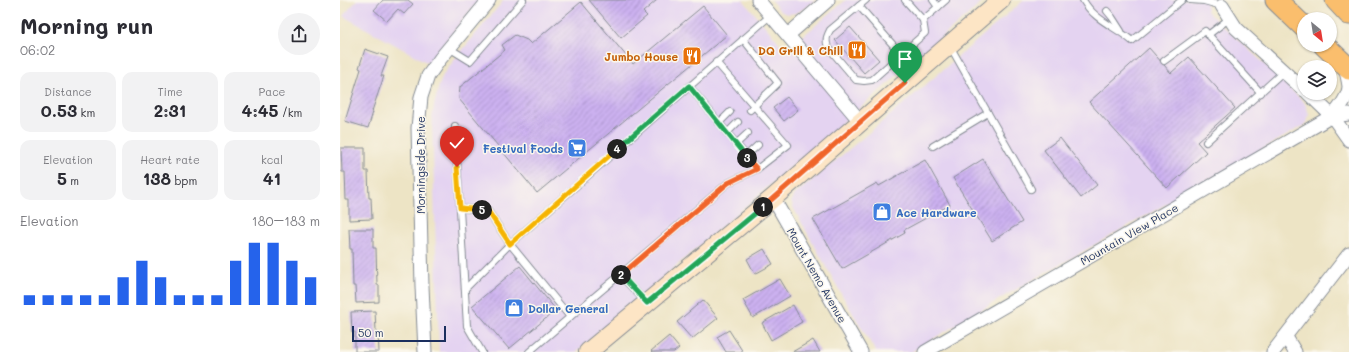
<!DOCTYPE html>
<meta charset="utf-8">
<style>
body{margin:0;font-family:Mali,sans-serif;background:#f2f2f3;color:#2b2b33;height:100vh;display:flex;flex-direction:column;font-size:15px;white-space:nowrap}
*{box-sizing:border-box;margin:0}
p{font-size:13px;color:#7c7c81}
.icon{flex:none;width:22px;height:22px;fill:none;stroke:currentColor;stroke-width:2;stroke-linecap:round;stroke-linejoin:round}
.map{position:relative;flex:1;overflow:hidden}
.drawer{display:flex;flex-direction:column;background:#fff;width:340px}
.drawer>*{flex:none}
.needle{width:26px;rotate:150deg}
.fabs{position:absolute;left:957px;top:12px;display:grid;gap:8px}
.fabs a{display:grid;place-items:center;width:40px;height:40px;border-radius:50%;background:#fff;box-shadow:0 1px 3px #0004;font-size:20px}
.scale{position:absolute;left:12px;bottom:10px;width:94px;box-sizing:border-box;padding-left:4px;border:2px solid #1b2f5e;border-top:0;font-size:11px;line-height:14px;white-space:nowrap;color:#1b2f5e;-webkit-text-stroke:3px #fbf7ec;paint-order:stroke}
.pin{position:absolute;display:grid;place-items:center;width:34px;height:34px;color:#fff;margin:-41px -17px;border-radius:50% 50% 50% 0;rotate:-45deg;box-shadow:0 0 4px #0007}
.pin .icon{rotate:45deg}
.km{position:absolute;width:20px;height:20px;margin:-10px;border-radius:50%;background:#222;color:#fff;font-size:11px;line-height:20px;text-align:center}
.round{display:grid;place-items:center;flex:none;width:42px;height:42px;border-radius:21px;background:#f2f2f3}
.head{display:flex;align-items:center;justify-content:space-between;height:68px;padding:0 20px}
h1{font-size:22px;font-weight:700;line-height:30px}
.figures{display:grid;grid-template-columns:repeat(3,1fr);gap:6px;height:68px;padding:4px 20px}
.figures div{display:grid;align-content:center;border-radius:10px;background:#f2f2f3;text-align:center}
.figures b{font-size:17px;font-weight:700}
.figures small{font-size:11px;font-weight:400}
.figures p{font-size:11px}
.chart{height:112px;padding:8px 20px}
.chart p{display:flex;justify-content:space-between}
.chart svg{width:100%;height:72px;margin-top:4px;stroke:#2563eb;stroke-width:6}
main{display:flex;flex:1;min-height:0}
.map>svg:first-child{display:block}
.built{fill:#e4d3f1}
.building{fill:url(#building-hatch)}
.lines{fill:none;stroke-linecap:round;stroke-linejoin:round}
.service-casing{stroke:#848a92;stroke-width:8}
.minor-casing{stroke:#848a92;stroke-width:15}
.secondary-casing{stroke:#848a92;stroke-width:20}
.primary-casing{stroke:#848a92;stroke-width:23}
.service{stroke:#fff;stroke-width:6}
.minor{stroke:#fff;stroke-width:13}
.secondary{stroke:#fde5c5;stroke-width:18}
.primary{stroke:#fabe6d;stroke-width:21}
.split-1-casing{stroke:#fff;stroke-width:8}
.split-2-casing{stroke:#fff;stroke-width:8}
.split-3-casing{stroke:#fff;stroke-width:8}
.split-4-casing{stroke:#fff;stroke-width:8}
.split-5-casing{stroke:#fff;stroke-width:8}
.split-6-casing{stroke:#fff;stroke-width:8}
.split-1{stroke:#f0652b;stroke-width:5}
.split-2{stroke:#22a559;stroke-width:5}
.split-3{stroke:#f0652b;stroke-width:5}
.split-4{stroke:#22a559;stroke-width:5}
.split-5{stroke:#f5b400;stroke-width:5}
.split-6{stroke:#f5b400;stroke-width:5}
.labels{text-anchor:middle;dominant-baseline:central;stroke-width:3;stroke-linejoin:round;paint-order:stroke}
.food-label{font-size:11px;font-weight:bold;fill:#c56008;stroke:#fbf7ec;text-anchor:end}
.shop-label{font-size:11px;font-weight:bold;fill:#366cbe;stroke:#fbf7ec;text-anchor:start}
.street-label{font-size:11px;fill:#1b2f5e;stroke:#fbf7ec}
</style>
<main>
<section class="drawer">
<div class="head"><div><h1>Morning run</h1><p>06:02</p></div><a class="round"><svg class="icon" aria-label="share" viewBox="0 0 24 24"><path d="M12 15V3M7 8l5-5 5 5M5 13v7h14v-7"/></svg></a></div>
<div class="figures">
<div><p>Distance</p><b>0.53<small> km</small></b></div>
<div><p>Time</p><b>2:31</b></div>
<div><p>Pace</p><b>4:45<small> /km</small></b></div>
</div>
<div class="figures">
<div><p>Elevation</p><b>5<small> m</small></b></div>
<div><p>Heart rate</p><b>138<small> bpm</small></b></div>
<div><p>kcal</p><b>41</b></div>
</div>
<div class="chart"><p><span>Elevation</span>180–183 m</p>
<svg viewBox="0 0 160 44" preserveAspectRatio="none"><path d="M5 44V38M15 44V38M25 44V38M35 44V38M45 44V38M55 44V27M65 44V17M75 44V27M85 44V38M95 44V38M105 44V38M115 44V17M125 44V6M135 44V6M145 44V17M155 44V27"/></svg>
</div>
</section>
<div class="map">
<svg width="1009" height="352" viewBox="0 0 1009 352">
<defs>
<pattern id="building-hatch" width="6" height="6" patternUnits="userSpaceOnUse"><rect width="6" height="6" fill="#ccb1f0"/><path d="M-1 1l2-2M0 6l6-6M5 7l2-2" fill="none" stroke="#a590c6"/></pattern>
</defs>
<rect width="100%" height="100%" fill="#fbf7ec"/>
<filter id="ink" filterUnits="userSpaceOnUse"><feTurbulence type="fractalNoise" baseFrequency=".025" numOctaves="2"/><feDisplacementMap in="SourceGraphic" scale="8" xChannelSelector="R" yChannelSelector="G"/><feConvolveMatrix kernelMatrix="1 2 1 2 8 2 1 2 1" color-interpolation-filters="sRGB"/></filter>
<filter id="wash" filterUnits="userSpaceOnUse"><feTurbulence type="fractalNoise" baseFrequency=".012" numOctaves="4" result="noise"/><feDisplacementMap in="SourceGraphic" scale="16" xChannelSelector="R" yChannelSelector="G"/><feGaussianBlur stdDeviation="0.9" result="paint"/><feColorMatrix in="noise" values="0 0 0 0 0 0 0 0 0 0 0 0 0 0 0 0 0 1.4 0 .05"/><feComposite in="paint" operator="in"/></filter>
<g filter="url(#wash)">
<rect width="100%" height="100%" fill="#ede4c5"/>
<g class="built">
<path d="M 17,0 L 139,0 L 88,63 L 3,16 Z"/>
<path d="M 164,0 L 403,0 L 437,40 L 444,52 L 506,0 L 645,0 L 236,352 L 99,352 L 92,120 L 94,105 L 99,86 L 103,75 L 115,59 Z"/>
<path d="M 431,0 L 475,0 L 467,7 L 456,13 L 447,14 L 440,11 Z"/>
<path d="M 684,0 L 866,0 L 867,11 L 873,17 L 918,58 L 964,102 L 967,108 L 969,115 L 967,121 L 963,126 L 663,297 L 571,352 L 536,352 L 502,295 L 454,209 L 451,201 L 453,196 L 560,107 Z"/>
</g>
<g id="blocks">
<g class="building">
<path d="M 43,0 L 68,0 L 73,4 L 64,14 L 58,9 L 47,21 L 34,10 Z"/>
<path d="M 249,0 L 317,0 L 303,12 L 307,16 L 281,38 Z"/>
<path d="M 241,2 L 293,64 L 363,6 L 387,35 L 197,193 L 119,99 L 120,87 L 165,50 L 162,45 L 175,35 L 187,40 L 191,44 Z"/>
<path d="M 510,27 L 539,60 L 524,73 L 495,40 Z"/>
<path d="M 809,48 L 831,73 L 849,57 L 895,108 L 857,142 L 866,152 L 827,188 L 749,102 Z"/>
<path d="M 25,49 L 48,57 L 41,76 L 44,76 L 32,111 L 33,112 L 28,128 L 5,121 L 21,69 L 19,68 Z"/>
<path d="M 447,97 L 458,110 L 444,121 L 433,108 Z"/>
<path d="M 720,138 L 757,185 L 741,198 L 704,150 Z"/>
<path d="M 1,148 L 25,148 L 25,171 L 28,171 L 29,198 L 31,198 L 32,219 L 9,220 L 9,200 L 6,200 L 5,172 L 2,172 Z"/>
<path d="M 643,159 L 682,222 L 652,241 L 613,178 Z"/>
<path d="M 585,160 L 610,205 L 564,230 L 565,233 L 502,269 L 473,219 L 537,183 L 539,186 Z"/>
<path d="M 9,229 L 33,229 L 33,248 L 36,248 L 37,285 L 39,285 L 39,302 L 16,303 L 15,286 L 13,286 L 12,249 L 10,249 Z"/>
<path d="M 424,249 L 433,264 L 415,274 L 407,259 Z"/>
<path d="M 180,266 L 216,310 L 169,349 L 132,306 Z"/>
<path d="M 440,279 L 450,296 L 413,318 L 403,300 Z"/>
<path d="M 363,300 L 378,318 L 352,339 L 337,322 Z"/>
<path d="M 453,305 L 462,322 L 431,340 L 422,323 Z"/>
<path d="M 35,311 L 36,331 L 38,331 L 39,352 L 15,352 L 15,332 L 12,332 L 11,312 Z"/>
<path d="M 389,330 L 403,352 L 386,352 L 377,337 Z"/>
<path d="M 329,336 L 339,348 L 334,352 L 312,352 L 311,351 Z"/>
<path d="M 473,340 L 480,352 L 452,352 Z"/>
</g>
</g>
</g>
<g filter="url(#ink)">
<use href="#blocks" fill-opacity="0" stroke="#848a92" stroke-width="1"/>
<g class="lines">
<defs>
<g id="service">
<path d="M 526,0 L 490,30 C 487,36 485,40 488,47 L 516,80 L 524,81 L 532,80 L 585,33 L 583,20"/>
<path d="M 565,0 L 583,20 L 606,0"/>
<path d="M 593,0 L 598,7"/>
<path d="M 743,0 C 755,21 775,26 792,41 L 842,0"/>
<path d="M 850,0 L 864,1 L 882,6"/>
<path d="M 519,6 L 561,54"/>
<path d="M 767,11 L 772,17 L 781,31"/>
<path d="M 868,35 L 890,18"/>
<path d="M 403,39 L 438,83 L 410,110"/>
<path d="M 610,46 L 691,189"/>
<path d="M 109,48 L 130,61 L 183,0"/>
<path d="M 824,61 L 865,31 L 921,93"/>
<path d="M 349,86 L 417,169"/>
<path d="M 379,123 L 390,112"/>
<path d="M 115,126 L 127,326 L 142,352"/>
<path d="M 387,133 L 398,122"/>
<path d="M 866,142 L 944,71"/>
<path d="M 396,144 L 408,133"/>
<path d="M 593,146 L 648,113"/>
<path d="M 406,156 L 418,145"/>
<path d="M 120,208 L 148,211 L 170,244 L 125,289"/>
<path d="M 280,275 L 388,183 L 417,169 L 448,145 L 376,62"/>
<path d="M 230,317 L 280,275 L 306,302"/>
<path d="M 189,352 L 230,317 L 170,244 L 431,15"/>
</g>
<g id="minor">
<path d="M 418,0 L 520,121"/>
<path d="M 882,6 L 896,28 L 964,90"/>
<path d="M 448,35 L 488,0"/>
<path d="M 968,93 L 992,116 L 1009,140"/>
<path d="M 992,116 L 1009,114"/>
<path d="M 433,198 L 521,352"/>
<path d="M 946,337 L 955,352"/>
<path d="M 85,352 L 82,286 L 78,128 L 81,97 L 88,76 L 100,59 L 149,0"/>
<path d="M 585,352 L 992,116 C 999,109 1009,96 1009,86 C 1008,79 1006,71 1004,64"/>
<path d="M 933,352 L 1009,254"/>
</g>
<path id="secondary" d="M 248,352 L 433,198 L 661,0"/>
<g id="primary">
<path d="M 936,0 L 964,27"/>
<path d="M 996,0 L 1009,14"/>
<path d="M 984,45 L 1009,69"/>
</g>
</defs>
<use href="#service" class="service-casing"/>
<use href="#minor" class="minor-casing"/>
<use href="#secondary" class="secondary-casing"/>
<use href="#primary" class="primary-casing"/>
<use href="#service" class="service"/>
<use href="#minor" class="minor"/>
<use href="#secondary" class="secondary"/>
<use href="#primary" class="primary"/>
</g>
</g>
<g class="lines" filter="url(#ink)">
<defs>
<path id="split-1" d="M 423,207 L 565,83"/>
<path id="split-2" d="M 281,275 L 307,303 L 423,207"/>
<path id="split-3" d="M 281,275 L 388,183 L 417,169 L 407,158"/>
<path id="split-4" d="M 277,149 L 349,86 L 407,158"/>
<path id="split-5" d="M 142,210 L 148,211 L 170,244 L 277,149"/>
<path id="split-6" d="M 117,167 L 120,208 L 142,210"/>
</defs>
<use href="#split-1" class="split-1-casing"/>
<use href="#split-2" class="split-2-casing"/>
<use href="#split-3" class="split-3-casing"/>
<use href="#split-4" class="split-4-casing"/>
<use href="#split-5" class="split-5-casing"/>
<use href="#split-6" class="split-6-casing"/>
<use href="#split-1" class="split-1"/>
<use href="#split-2" class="split-2"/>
<use href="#split-3" class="split-3"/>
<use href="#split-4" class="split-4"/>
<use href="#split-5" class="split-5"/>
<use href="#split-6" class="split-6"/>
</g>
<defs>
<symbol id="restaurant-square" viewBox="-11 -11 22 22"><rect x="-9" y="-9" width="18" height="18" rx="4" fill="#e8710a" stroke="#fbf7ec"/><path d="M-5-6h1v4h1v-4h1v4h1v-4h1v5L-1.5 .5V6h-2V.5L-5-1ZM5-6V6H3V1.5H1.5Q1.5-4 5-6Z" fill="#fff"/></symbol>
<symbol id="supermarket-square" viewBox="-11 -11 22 22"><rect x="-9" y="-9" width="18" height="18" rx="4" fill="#3f7fe0" stroke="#fbf7ec"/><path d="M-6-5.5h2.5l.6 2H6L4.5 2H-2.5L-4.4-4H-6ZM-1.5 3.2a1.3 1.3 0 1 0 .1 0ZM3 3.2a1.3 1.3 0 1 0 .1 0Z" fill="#fff"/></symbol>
<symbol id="shop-square" viewBox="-11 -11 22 22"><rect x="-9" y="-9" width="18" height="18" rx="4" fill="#3f7fe0" stroke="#fbf7ec"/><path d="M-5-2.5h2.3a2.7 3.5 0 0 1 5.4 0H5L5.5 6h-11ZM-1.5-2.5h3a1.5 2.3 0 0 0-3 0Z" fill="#fff"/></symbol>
</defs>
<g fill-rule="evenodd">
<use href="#restaurant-square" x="506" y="39" width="22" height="22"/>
<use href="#restaurant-square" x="341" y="45" width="22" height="22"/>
<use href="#supermarket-square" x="226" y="137" width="22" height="22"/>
<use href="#shop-square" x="531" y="201" width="22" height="22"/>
<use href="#shop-square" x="163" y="297" width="22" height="22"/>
</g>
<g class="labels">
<g class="food-label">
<text x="503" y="50">DQ Grill &amp; Chill</text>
<text x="338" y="56">Jumbo House</text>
</g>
<g class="shop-label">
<text x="223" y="148" text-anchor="end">Festival Foods</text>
<text x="556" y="212">Ace Hardware</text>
<text x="188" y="308">Dollar General</text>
</g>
<g class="street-label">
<text transform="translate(80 165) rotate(-90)">Morningside Drive</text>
<text transform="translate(789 234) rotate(-30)">Mountain View Place</text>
<text transform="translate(477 275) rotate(60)">Mount Nemo Avenue</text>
</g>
</g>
</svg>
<div class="fabs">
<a><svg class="needle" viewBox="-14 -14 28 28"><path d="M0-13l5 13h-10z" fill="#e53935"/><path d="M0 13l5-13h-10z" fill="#7c7c81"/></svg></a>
<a><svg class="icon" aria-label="layers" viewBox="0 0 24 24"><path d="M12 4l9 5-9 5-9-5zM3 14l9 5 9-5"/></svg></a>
</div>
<div class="scale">50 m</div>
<div class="pin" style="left:565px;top:83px;background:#1e9e55"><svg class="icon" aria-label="arrive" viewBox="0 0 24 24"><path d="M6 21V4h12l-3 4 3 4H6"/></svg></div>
<div class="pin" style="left:117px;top:167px;background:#d93025"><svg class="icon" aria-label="check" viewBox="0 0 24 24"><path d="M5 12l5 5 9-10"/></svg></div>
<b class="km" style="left:423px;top:207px">1</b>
<b class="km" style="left:281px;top:275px">2</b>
<b class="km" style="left:407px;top:158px">3</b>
<b class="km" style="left:277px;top:149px">4</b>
<b class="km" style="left:142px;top:210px">5</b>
</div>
</main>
